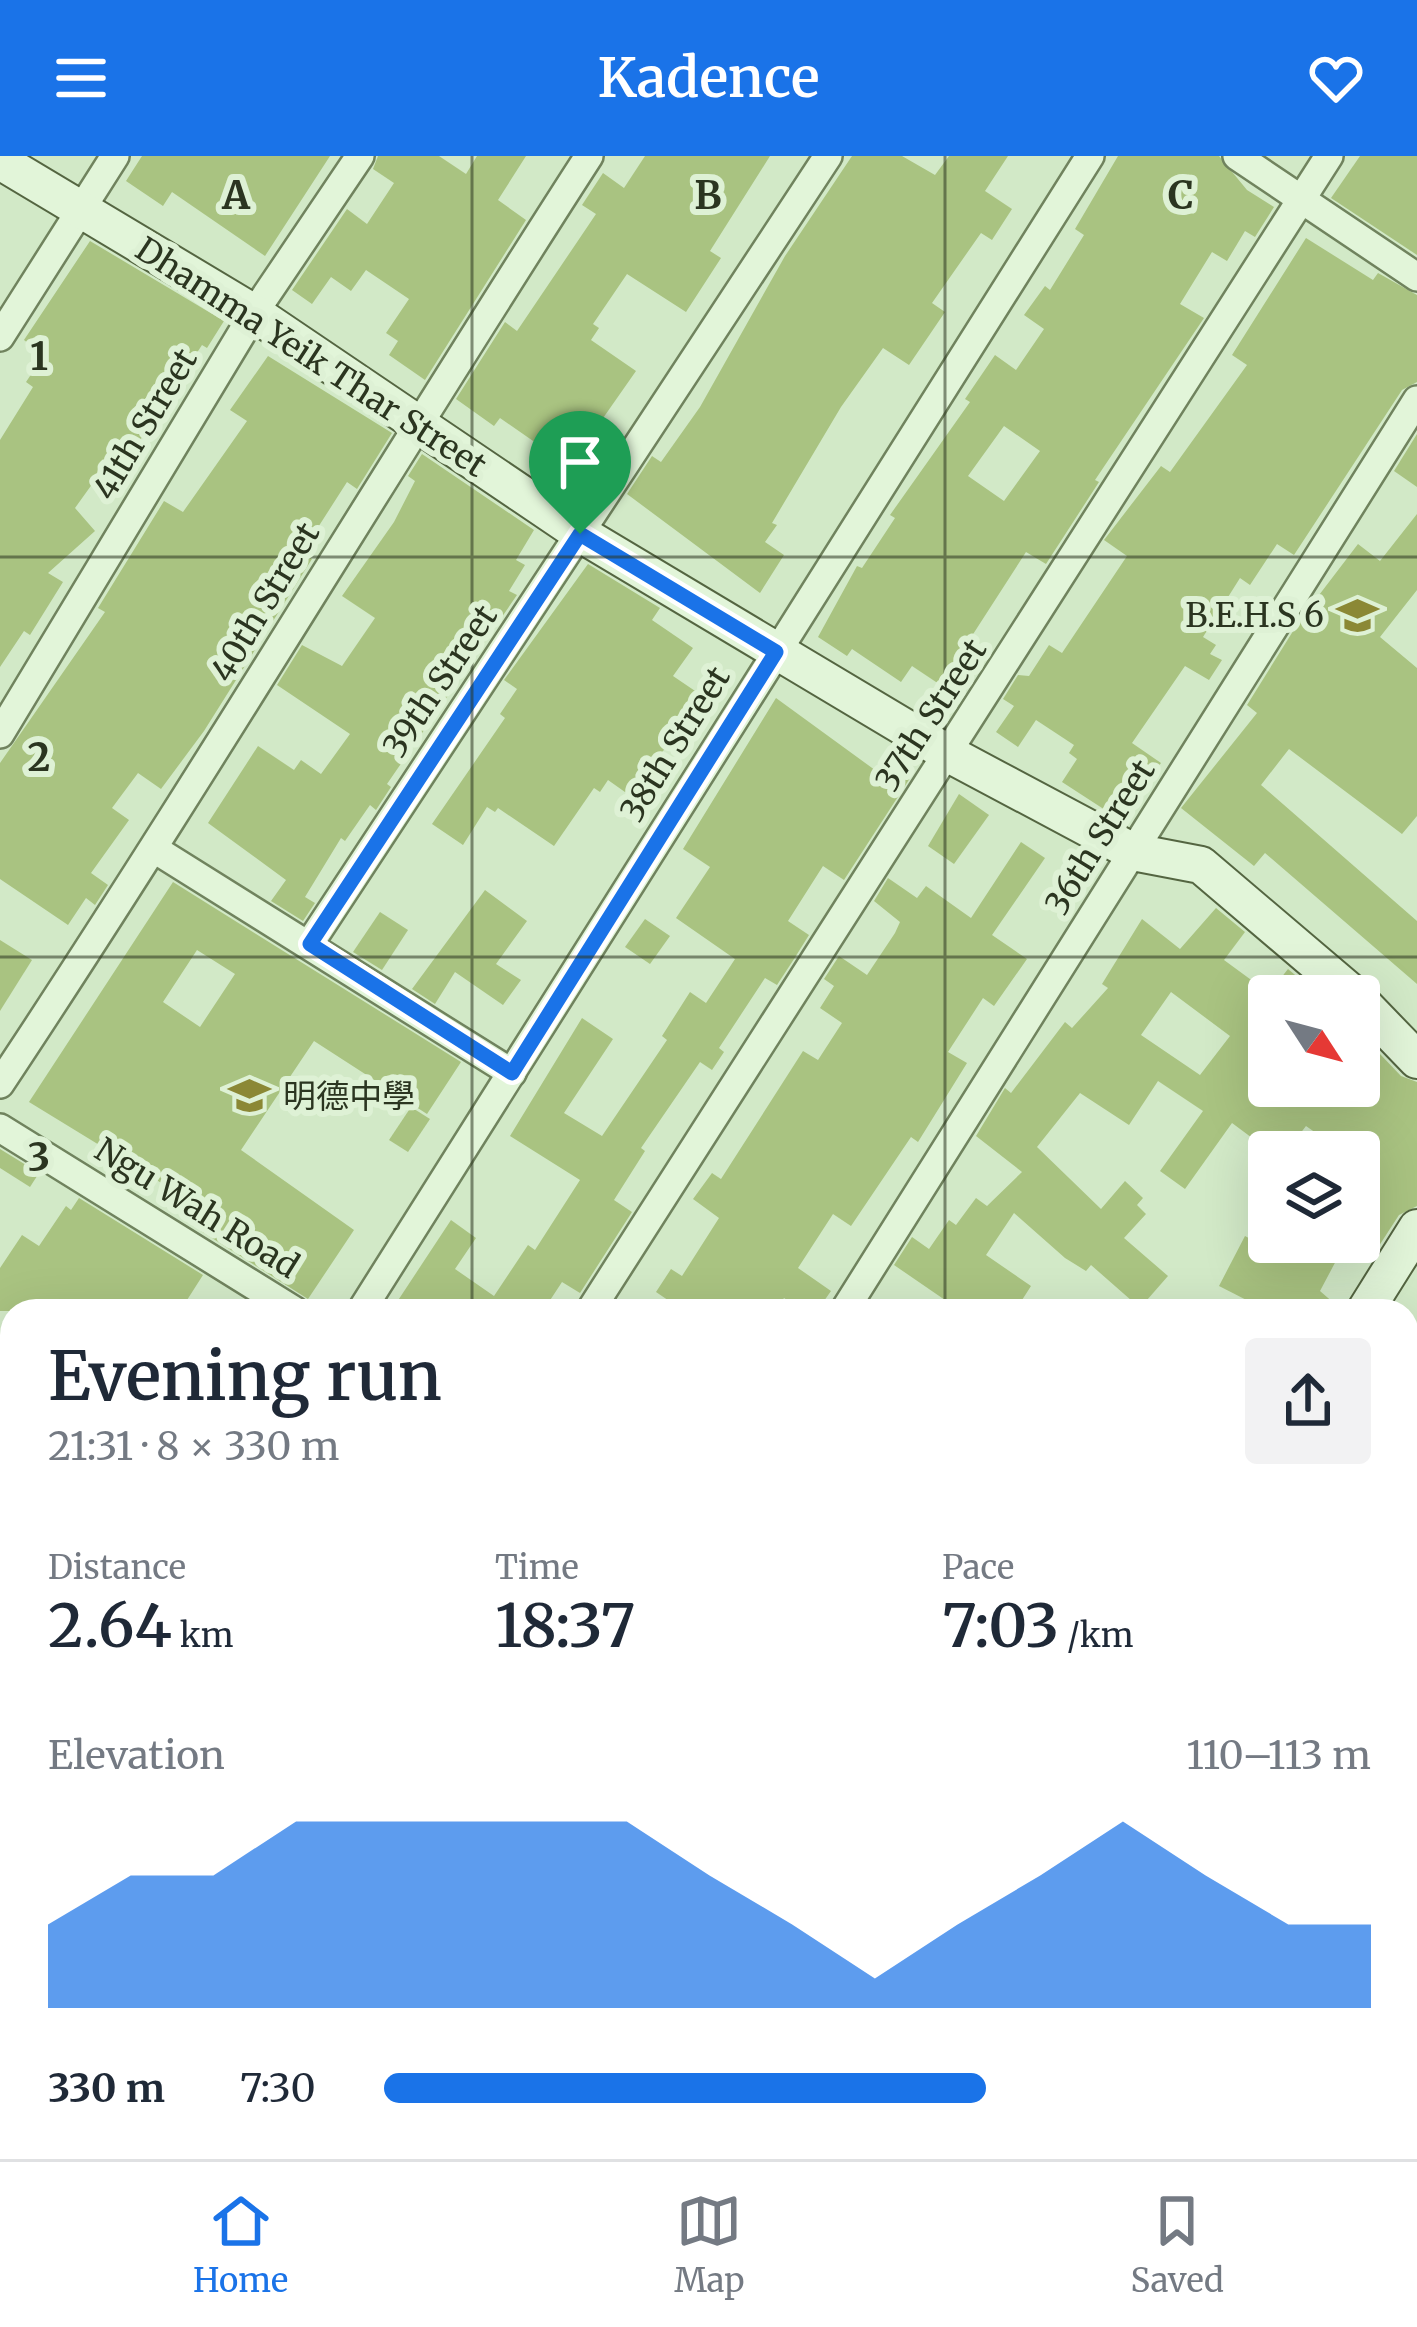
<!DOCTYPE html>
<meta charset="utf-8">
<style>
body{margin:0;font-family:Merriweather,"Noto Sans SC",serif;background:#f2f2f3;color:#1f2937;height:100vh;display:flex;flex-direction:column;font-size:45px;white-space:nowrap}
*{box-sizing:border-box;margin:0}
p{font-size:39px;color:#747a83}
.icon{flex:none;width:66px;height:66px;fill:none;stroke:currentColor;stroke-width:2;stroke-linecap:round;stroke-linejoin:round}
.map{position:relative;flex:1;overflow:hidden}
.side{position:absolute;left:0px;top:1143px;width:1419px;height:861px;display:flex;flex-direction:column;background:#fff;border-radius:36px 36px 0 0;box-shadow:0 12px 48px #0002}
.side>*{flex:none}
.needle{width:78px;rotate:126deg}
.buttons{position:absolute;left:1248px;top:819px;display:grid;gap:24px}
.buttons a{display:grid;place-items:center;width:132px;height:132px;border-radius:12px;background:#fff;box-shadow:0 12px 48px #0002;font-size:60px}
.pin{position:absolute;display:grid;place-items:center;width:102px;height:102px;color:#fff;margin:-123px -51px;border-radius:50% 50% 50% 0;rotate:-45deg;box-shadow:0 0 12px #0007}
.pin .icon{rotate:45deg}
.round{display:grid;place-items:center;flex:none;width:126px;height:126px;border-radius:12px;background:#f2f2f3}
.head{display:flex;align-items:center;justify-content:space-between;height:204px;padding:0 48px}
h1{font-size:66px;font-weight:600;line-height:90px}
.stats{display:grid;grid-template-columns:repeat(3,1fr);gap:18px;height:204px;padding:12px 48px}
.stats div{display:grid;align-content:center}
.stats b{font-size:60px;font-weight:600}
.stats small{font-size:33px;font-weight:400}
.stats p{font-size:33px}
.chart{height:336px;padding:24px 48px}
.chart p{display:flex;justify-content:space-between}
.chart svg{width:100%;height:216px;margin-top:12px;fill:#1a73e8;opacity:.7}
ul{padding:0 48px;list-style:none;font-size:39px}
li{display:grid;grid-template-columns:192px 144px 1fr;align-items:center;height:90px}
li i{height:30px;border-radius:15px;background:#1a73e8}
header{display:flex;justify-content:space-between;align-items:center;height:156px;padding:0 48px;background:#1a73e8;color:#fff;font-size:54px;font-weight:600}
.dock{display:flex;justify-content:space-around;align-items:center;height:168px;border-top:3px solid #e0e1e3;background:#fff;font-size:33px;color:#747a83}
.dock a{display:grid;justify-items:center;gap:6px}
.dock .current{color:#1a73e8}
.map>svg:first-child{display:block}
.building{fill:#a9c381;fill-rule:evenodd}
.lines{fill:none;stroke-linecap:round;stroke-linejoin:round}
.street-casing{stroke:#70835e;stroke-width:32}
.secondary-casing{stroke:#546541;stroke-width:40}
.street{stroke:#e2f5d9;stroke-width:27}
.secondary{stroke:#e2f5d9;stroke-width:36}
.route-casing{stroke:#fff;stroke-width:24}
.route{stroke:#1a73e8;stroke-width:15}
.grid{fill:none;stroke:#2b3520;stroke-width:3;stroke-opacity:0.55}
.labels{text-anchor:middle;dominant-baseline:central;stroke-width:12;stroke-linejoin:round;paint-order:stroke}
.street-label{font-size:33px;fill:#2b3520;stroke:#def1d5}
.poi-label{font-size:33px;fill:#2b3520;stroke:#def1d5;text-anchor:end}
.grid-label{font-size:39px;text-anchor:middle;font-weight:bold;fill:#2b3520;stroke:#def1d5;stroke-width:12;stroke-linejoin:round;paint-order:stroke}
</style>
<header><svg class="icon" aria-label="menu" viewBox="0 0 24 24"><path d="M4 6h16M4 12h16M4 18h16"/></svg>Kadence<svg class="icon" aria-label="heart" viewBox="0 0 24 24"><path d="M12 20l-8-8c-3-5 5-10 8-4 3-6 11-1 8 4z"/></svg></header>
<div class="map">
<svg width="1417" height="2003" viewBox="0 0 1417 2003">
<rect width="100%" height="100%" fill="#d2e9c7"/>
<g class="building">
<path d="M 142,0 L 330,0 L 265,100 L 172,36 L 163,50 L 126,25 Z"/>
<path d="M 378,0 L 439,0 L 466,18 L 477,0 L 526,0 L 498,44 L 526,64 L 425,224 L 389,199 L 398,185 L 386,177 L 409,143 L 366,114 L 351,135 L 331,121 L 312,148 L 292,134 L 347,53 L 367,68 L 394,27 L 373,13 Z"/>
<path d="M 645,0 L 770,0 L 710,95 L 721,102 L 686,156 L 627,118 L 593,168 L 599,172 L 591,184 L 636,215 L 601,265 L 622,280 L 592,326 L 500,262 L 494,270 L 456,243 L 505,166 L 517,175 L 596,58 L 582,49 L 603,17 L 624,32 Z"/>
<path d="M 852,0 L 902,0 L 935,19 L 949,0 L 1008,0 L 985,35 L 1012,53 L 992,84 L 981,77 L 932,147 L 945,156 L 909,209 L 883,192 L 841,251 L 772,367 L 777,369 L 765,386 L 784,399 L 760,437 L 627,338 L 652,300 L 661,306 L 700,251 L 785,100 Z"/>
<path d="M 1118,0 L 1219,0 L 1247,34 L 1274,51 L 1255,81 L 1245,75 L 1227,105 L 1212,96 L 1180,148 L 1204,162 L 1095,324 L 1099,326 L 1046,408 L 1026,396 L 968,486 L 988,499 L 960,542 L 912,510 L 901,526 L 852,493 L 847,500 L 818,481 L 857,410 L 862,412 L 895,362 L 890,359 L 970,246 L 965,243 L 995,199 L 1016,214 L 1044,173 L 1024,159 L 1045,130 L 1050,134 L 1084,79 L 1075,73 ZM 1004,270 L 1040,295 L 1004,345 L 968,320 Z"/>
<path d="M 1360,0 L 1417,0 L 1417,99 L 1331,42 Z"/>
<path d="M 1306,82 L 1373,124 L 1378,117 L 1417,139 L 1417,226 L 1402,234 L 1294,399 L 1277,388 L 1250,429 L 1240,422 L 1203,481 L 1216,489 L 1210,498 L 1222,504 L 1209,524 L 1185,510 L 1132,587 L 1161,607 L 1119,663 L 1062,626 L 1077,603 L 1069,597 L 1074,589 L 1036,564 L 1018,591 L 996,576 L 1014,550 L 1003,543 L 1018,519 L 1029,520 L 1049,489 L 1062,497 L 1127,400 L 1104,384 L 1161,310 L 1170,316 L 1247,209 L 1232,199 Z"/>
<path d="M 90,85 L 224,165 L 207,192 L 202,189 L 116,321 L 103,313 L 75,352 L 95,375 L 48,417 L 63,426 L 30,479 L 24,475 L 0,511 L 0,284 L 33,231 L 26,226 L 44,199 L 24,184 Z"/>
<path d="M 268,200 L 392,277 L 357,333 L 347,326 L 315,376 L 304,397 L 312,403 L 204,575 L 161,633 L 138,617 L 112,652 L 129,664 L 91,717 L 108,729 L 95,749 L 86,742 L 68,769 L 0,723 L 0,607 L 105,456 L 98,452 L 164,345 L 183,356 L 247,265 L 230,254 Z"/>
<path d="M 1417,278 L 1417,331 L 1394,315 Z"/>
<path d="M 422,298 L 534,374 L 516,404 L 525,409 L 509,435 L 517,439 L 387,628 L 391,631 L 376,654 L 370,649 L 345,685 L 341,682 L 305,741 L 315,747 L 303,765 L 271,745 L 286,724 L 208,667 L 258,590 L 294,614 L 301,604 L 321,618 L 350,578 L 277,529 L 302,489 L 342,510 L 375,462 L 342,440 L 394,366 L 415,325 L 408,320 Z"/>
<path d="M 1417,358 L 1417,434 L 1380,481 L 1417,512 L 1417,660 L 1402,678 L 1289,593 L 1261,629 L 1417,765 L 1417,828 L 1265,697 L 1254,710 L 1181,652 L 1257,557 L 1247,549 L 1300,464 L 1358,388 L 1380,405 Z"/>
<path d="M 588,408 L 660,452 L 652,464 L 693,492 L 673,520 L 701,539 L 632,641 L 608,624 L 600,636 L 594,632 L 554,690 L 498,652 L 495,656 L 487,651 L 463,689 L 432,668 L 505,562 L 500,558 L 517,533 L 504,524 Z"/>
<path d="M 776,542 L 879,617 L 889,600 L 914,616 L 844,724 L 823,710 L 788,765 L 809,779 L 794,803 L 777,829 L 765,822 L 719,892 L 724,896 L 712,914 L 700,906 L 641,992 L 645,995 L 614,1044 L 632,1056 L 580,1137 L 562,1126 L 543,1155 L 391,1155 L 451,1064 L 476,1082 L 455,1113 L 494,1140 L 528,1089 L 535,1094 L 580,1024 L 510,980 L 582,862 L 613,883 L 564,957 L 602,980 L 667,884 L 662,880 L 690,836 L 706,847 L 735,803 L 676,762 L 710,711 L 683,693 Z"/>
<path d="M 959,638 L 989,659 L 954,708 L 928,690 Z"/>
<path d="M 1021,686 L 1045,702 L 992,779 L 1027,803 L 994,850 L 983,842 L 948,896 L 967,907 L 918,986 L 911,981 L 851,1070 L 833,1058 L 798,1112 L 831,1135 L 817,1155 L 803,1155 L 784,1142 L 775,1155 L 684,1155 L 656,1136 L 671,1113 L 682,1120 L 719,1062 L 693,1043 L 712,1017 L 721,1023 L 803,895 L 818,904 L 842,867 L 820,852 L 834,830 L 824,823 L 839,800 L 867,819 L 895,777 L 900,766 L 874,745 L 888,722 L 917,742 L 926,730 L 971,762 Z"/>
<path d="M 173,726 L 461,906 L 427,958 L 314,885 L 241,994 L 354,1074 L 308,1143 L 201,1075 L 212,1058 L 29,946 ZM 197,794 L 235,818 L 200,871 L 163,846 Z"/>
<path d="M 485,734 L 527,765 L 496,808 L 521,824 L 503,849 L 455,816 L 435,848 L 412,833 Z"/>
<path d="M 1216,752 L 1245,776 L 1224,804 L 1269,837 L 1288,813 L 1320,840 L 1269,840 L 1269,930 L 1359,930 L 1359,876 L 1401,920 L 1417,926 L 1417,1050 L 1399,1059 L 1375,1096 L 1359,1087 L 1359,996 L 1343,996 L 1306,970 L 1286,996 L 1271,996 L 1232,967 L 1185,1033 L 1160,1015 L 1203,955 L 1158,925 L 1129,969 L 1080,937 L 1037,991 L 1101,1053 L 1125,1025 L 1143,1042 L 1137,1049 L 1146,1058 L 1124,1082 L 1168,1120 L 1140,1152 L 1091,1109 L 1086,1115 L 1065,1102 L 1014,1057 L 986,1099 L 1031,1130 L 1015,1155 L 937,1155 L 945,1144 L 894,1109 L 912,1081 L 929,1093 L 949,1064 L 956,1069 L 976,1042 L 987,1050 L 1022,1016 L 976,980 L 1005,932 L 1011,937 L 1065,866 L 1072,872 L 1108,832 L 1102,828 L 1142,763 L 1180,793 ZM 1171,836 L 1230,880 L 1200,919 L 1141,879 Z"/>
<path d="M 380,756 L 408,774 L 382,814 L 353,796 Z"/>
<path d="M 645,763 L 670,780 L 650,808 L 625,791 Z"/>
<path d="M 0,784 L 32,804 L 0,855 Z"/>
<path d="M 411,951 L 430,963 L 408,996 L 389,984 Z"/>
<path d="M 0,993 L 39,1017 L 30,1031 L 0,1012 Z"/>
<path d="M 79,1042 L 203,1119 L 180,1155 L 0,1155 L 0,1112 L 22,1079 L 39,1090 L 66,1050 L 71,1054 Z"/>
<path d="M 1245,1080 L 1269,1093 L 1274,1086 L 1346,1086 L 1320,1135 L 1343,1155 L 1268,1155 L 1219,1130 Z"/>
</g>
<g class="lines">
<defs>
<g id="street">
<path d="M 1237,0 L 1417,121"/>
<path d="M 0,181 L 115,0"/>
<path d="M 0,578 L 254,157 L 360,0"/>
<path d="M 156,694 L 512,917"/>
<path d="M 310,787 L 828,0"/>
<path d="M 0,928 C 203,622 390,308 589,0"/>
<path d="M 0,972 L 295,1155"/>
<path d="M 361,1155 L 1090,0"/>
<path d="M 590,1155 L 1329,0"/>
<path d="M 844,1155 L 1417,244"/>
<path d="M 0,1472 L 12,1479"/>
<path d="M 1407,1564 L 1417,1571"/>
<path d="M 0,1729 L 12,1710"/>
<path d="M 1407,1923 L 1417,1929"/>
<path d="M 910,1992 L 927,2003"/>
<path d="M 65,2003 L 72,1992"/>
<path d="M 309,2003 L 316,1992"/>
<path d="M 548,2003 L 556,1992"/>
</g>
<g id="secondary">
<path d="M 0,5 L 254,157 L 581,378 L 949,598 L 1133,696 L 1201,709 L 1355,840"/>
<path d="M 1359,844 L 1417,904"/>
<path d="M 1365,1155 L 1417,1072"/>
<path d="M 801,2003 L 808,1992"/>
</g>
</defs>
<use href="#street" class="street-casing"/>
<use href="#secondary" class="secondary-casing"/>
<use href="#street" class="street"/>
<use href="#secondary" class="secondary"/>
</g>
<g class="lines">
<defs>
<path id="route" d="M 580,378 L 776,496 L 512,917 L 310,788 Z"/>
</defs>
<use href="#route" class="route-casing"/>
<use href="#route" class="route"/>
</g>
<path class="grid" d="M 472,0 L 472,1155M 945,0 L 945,1155M 0,401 L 1417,401M 0,801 L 1417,801M 0,1202 L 12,1202M 1407,1202 L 1417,1202M 0,1602 L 12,1602M 1407,1602 L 1417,1602M 472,1992 L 472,2003M 945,1992 L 945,2003"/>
<defs>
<symbol id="school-bare" viewBox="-9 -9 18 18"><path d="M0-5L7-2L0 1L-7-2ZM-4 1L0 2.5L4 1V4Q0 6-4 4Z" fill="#8b8835" stroke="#def1d5" stroke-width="2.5" paint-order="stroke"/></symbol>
</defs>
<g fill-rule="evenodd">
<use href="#school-bare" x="1328" y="430" width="59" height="59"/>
<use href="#school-bare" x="220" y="910" width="59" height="59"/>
</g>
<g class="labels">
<g class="street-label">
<text transform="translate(311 201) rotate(33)">Dhamma Yeik Thar Street</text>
<text transform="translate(145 268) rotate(-59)">41th Street</text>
<text transform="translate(265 446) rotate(-59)">40th Street</text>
<text transform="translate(440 525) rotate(-56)">39th Street</text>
<text transform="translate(931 559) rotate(-57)">37th Street</text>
<text transform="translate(675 588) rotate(-58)">38th Street</text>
<text transform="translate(1100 681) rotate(-58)">36th Street</text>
<text transform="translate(197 1052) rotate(32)">Ngu Wah Road</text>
</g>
<g class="poi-label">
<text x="1324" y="459">B.E.H.S 6</text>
<text x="283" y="940" text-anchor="start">明德中學</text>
</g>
</g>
<g class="grid-label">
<text x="236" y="53">A</text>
<text x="708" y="53">B</text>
<text x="1181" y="53">C</text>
<text x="39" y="214">1</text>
<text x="39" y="615">2</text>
<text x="39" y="1015">3</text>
</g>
</svg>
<div class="buttons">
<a><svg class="needle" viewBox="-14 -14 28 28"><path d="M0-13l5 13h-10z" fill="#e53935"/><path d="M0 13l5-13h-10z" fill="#747a83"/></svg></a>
<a><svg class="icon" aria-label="layers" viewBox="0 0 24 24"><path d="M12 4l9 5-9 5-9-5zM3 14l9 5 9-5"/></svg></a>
</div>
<div class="pin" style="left:580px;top:378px;background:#1e9e55"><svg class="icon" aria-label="arrive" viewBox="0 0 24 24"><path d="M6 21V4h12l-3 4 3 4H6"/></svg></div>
<section class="side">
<div class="head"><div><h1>Evening run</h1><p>21:31 · 8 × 330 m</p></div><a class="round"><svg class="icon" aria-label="share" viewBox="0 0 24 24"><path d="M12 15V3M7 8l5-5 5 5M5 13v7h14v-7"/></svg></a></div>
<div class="stats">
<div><p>Distance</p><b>2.64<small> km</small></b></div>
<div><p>Time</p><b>18:37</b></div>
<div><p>Pace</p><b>7:03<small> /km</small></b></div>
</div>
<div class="chart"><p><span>Elevation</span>110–113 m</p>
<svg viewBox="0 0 160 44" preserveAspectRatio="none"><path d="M0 44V27L10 17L20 17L30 6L40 6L50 6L60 6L70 6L80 17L90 27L100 38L110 27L120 17L130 6L140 17L150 27L160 27V44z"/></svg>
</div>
<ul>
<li><b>330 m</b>7:30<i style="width:61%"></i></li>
</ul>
</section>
</div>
<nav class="dock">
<a class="current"><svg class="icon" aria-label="home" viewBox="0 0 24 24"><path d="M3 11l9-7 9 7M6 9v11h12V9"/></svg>Home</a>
<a><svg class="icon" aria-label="map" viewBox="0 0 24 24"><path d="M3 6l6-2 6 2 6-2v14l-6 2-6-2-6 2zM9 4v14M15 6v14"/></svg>Map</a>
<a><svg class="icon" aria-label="saved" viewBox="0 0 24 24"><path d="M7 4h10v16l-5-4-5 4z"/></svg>Saved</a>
</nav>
